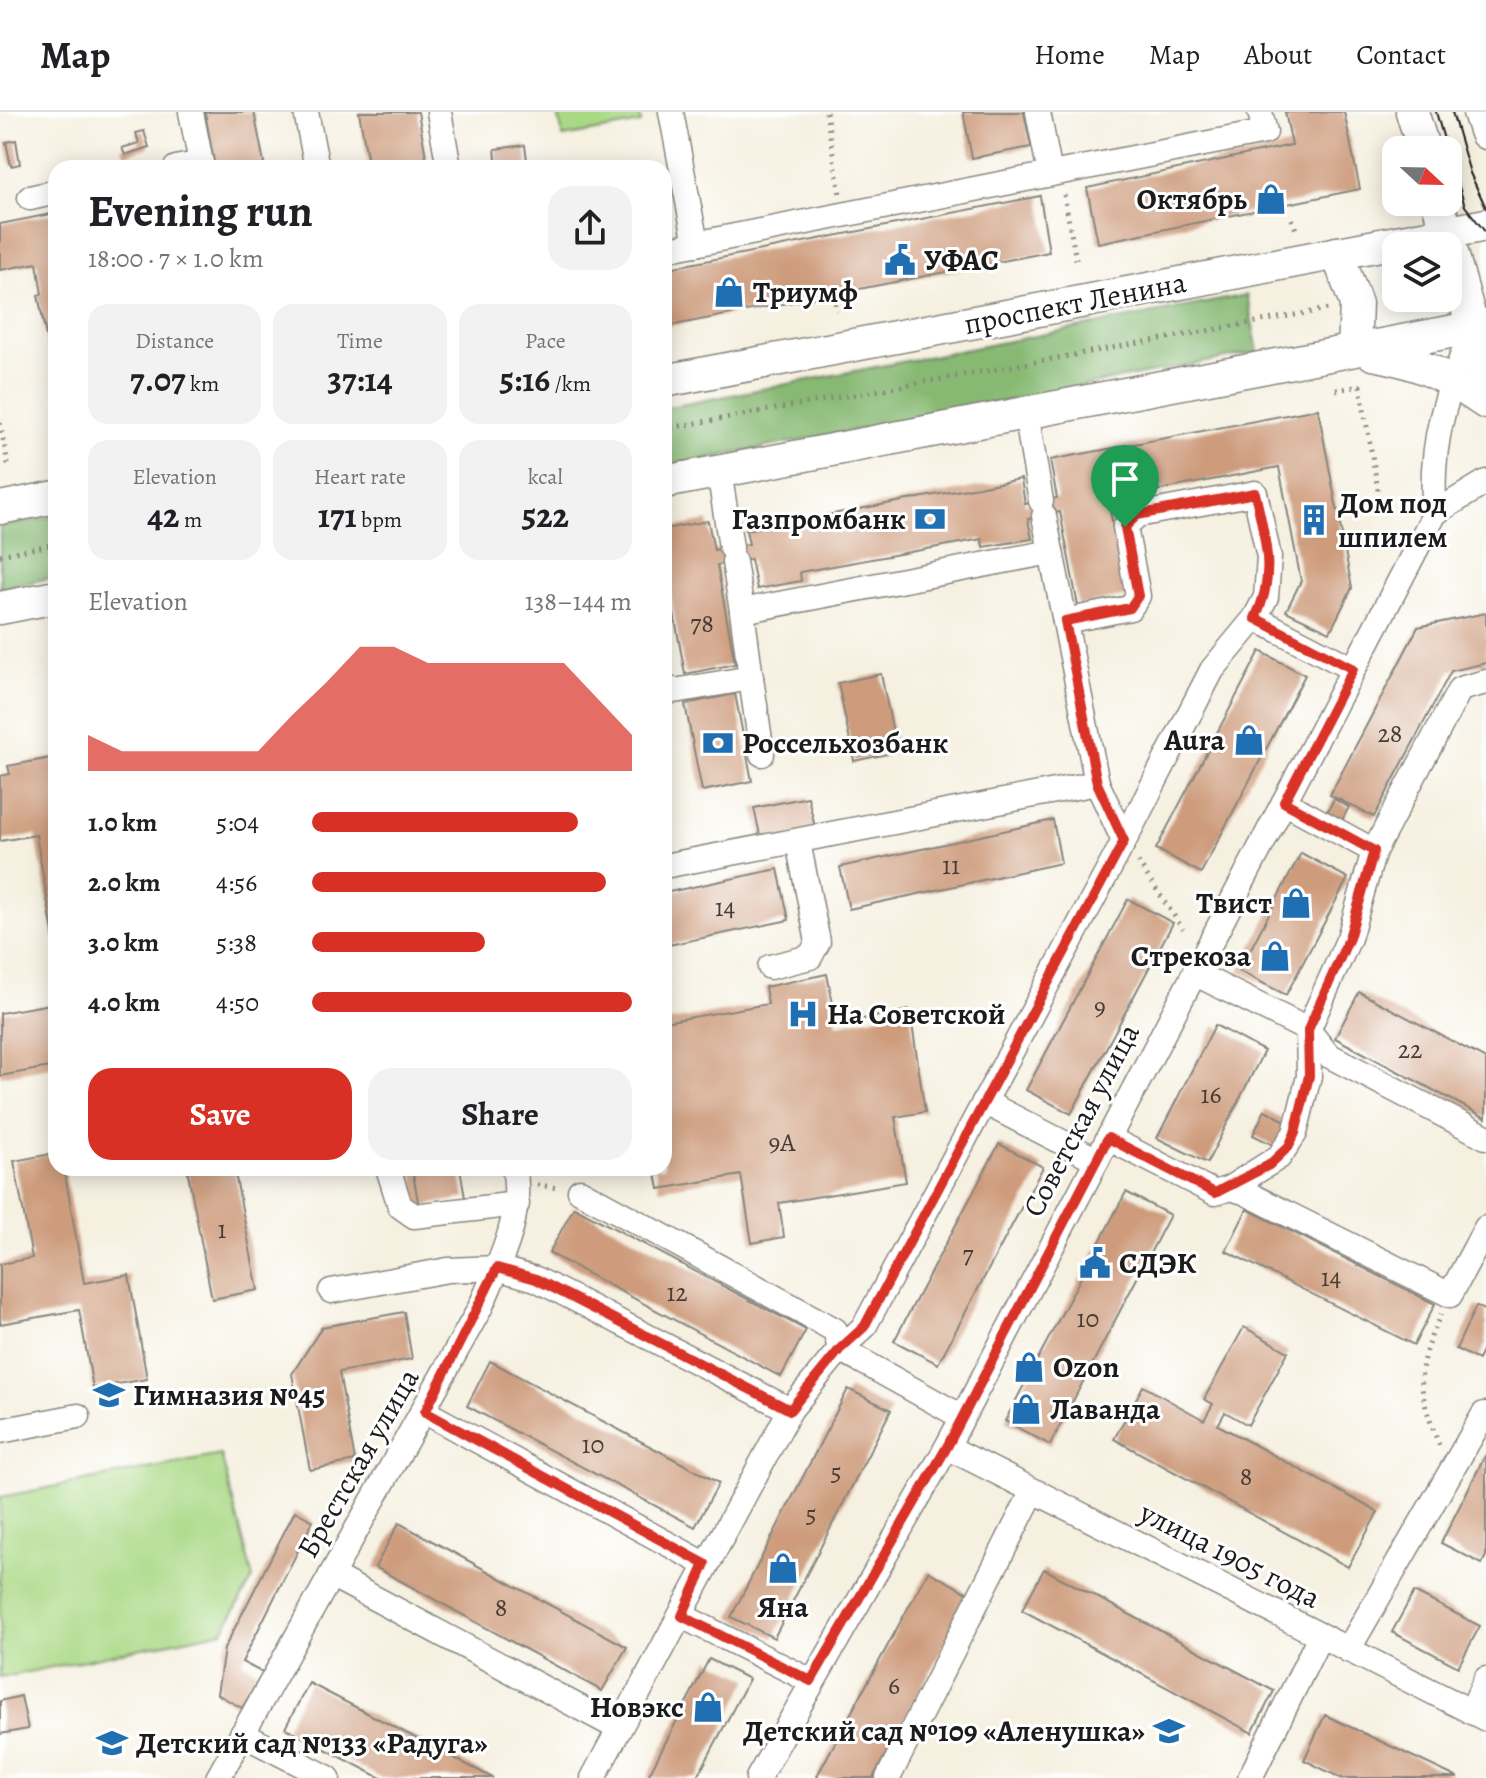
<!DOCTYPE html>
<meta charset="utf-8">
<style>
body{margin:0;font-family:Alegreya,serif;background:#f2f2f2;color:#202124;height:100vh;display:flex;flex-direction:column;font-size:30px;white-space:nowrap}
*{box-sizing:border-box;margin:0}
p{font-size:26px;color:#757577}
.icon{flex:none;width:44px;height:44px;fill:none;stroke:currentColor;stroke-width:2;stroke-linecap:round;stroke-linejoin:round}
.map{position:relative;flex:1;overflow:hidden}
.side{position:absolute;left:48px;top:48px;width:624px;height:1016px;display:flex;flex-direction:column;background:#fff;border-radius:24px;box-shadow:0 4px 20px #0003}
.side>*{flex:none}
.needle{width:52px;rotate:112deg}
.buttons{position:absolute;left:1382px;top:24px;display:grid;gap:16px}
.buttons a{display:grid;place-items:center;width:80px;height:80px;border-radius:16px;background:#fff;box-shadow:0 4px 20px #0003;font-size:40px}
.pin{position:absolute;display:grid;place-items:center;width:68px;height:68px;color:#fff;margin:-82px -34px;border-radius:50% 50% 50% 0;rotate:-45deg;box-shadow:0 0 8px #0007}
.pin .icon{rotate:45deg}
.round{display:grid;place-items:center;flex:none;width:84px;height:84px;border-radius:24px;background:#f2f2f2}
.head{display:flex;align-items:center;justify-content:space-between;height:136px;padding:0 40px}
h1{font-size:44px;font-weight:700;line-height:60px}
.metrics{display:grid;grid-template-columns:repeat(3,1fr);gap:12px;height:136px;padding:8px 40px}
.metrics div{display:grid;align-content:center;border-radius:20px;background:#f2f2f2;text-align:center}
.metrics b{font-size:34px;font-weight:700}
.metrics small{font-size:22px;font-weight:400}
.metrics p{font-size:22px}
.chart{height:224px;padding:16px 40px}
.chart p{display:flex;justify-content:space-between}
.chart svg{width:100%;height:144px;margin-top:8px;fill:#d93025;opacity:.7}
.button{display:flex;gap:16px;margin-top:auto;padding:16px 40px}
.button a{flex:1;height:92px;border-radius:24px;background:#d93025;color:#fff;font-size:32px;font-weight:700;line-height:92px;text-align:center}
.button a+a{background:#f2f2f2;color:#202124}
ul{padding:0 40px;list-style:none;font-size:26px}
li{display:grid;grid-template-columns:128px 96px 1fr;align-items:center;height:60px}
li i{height:20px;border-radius:10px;background:#d93025}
header{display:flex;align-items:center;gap:48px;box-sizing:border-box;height:112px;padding:0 40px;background:#fff;border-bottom:2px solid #e0e0e0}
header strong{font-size:38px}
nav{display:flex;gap:44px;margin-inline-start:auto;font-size:28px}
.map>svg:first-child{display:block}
.green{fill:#aad986;stroke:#637a51;stroke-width:2}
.forest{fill:#87b973;stroke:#526a48;stroke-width:2}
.building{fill:#ce9c7d}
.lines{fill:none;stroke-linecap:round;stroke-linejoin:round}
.minor-casing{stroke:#88867e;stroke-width:27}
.major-casing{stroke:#88867e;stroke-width:35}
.path{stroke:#88867e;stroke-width:5;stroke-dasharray:2 6;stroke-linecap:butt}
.minor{stroke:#fff;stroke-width:24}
.major{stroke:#fff;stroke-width:32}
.tram{stroke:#1c1c1c;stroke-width:2}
.route-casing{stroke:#fff;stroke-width:16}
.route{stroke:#d93025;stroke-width:10}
.labels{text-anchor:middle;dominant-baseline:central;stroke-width:6;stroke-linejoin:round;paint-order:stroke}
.number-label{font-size:26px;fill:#483c34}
.poi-label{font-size:30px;font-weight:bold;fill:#1c1c1c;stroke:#fff;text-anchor:start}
.street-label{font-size:30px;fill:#1c1c1c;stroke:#fff}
</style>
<header>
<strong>Map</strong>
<nav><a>Home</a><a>Map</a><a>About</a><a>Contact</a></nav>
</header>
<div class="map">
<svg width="1486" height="1666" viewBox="0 0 1486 1666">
<rect width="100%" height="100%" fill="#fff"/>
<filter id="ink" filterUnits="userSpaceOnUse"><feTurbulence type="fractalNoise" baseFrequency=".0125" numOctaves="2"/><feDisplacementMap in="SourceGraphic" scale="16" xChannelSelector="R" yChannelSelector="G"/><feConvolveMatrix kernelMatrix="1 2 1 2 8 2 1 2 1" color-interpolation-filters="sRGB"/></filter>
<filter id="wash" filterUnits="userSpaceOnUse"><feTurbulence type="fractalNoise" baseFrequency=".006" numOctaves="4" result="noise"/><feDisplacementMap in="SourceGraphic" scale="32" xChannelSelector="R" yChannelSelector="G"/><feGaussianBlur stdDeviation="1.8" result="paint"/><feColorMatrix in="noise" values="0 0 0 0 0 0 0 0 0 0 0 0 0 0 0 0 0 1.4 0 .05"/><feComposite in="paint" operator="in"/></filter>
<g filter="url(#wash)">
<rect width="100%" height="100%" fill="#f5f0e0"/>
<g class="green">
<path d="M 558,0 L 639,0 L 641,11 L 563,25 Z"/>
<path d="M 221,1343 L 253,1466 L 223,1519 L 0,1566 L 0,1385 Z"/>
</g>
<g class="forest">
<path d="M 1247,183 L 1258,240 L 664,355 L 664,296 Z"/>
<path d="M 56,404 L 56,465 L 0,476 L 0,415 Z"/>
</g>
<g id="blocks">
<g class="building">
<path d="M 205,0 L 254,0 L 265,56 L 215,56 Z"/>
<path d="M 359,0 L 418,0 L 428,56 L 369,56 Z"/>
<path d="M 963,0 L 1024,0 L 1031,35 L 972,46 Z"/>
<path d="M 1285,0 L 1344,0 L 1360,77 L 1098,131 L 1087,76 L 1292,33 Z"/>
<path d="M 144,19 L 149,35 L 125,43 L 122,36 L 139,31 L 136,21 Z"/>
<path d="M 16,28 L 20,52 L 11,54 L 6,30 Z"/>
<path d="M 525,33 L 528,56 L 497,56 L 495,37 Z"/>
<path d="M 1040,84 L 1049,140 L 664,215 L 664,157 Z"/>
<path d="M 56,101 L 56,270 L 55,270 L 38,183 L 42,182 L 37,151 L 0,158 L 0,112 Z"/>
<path d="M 1318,297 L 1352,476 L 1330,520 L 1286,499 L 1301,469 L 1279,355 L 1108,388 L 1126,484 L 1078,494 L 1060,400 L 1028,407 L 1032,427 L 983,435 L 982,427 L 800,460 L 801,469 L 757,477 L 751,447 L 717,453 L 735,552 L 685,562 L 668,469 L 664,470 L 664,417 L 708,409 L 714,438 L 749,432 L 746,418 L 1021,367 L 1025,392 L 1057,386 L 1050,348 Z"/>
<path d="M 1486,501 L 1486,551 L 1451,559 L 1374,705 L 1330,683 L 1418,515 Z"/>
<path d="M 1260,539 L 1305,563 L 1201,761 L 1156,737 Z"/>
<path d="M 881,562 L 897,640 L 854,649 L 838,571 Z"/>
<path d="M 735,582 L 752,669 L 702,679 L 685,592 Z"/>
<path d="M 56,645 L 56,826 L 54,826 L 36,723 L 0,729 L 0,664 L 10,662 L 8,654 Z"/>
<path d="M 808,685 L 816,720 L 762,732 L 754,696 Z"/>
<path d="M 1334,687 L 1349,695 L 1341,710 L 1326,702 Z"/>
<path d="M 1053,708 L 1061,751 L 849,797 L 840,755 Z"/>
<path d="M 1301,741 L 1348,766 L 1286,883 L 1239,859 Z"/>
<path d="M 778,757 L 789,808 L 664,834 L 664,781 Z"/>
<path d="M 1128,787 L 1173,811 L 1071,1002 L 1026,978 Z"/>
<path d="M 827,862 L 837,912 L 910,898 L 925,1000 L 895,1005 L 906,1070 L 779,1091 L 784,1125 L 752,1131 L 741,1063 L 659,1077 L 655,1056 L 664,1056 L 664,910 L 768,892 L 765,875 Z"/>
<path d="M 1359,880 L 1486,947 L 1486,1006 L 1335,926 Z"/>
<path d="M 56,891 L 56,954 L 0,964 L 0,901 Z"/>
<path d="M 1215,913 L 1264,939 L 1207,1051 L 1157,1026 Z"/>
<path d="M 1265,998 L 1291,1012 L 1279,1036 L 1253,1023 Z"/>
<path d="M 999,1032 L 1043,1055 L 938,1252 L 894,1229 Z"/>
<path d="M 56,1041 L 56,1056 L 64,1056 L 84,1171 L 129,1163 L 147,1267 L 93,1276 L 79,1198 L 0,1212 L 0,1152 L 32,1146 L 14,1049 Z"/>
<path d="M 187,1056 L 234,1056 L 258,1178 L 212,1187 Z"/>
<path d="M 412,1056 L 460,1056 L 465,1086 L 419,1095 Z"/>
<path d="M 1126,1080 L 1170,1103 L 1050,1333 L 1005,1309 Z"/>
<path d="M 574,1095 L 806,1218 L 781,1265 L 549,1141 Z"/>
<path d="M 1247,1097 L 1435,1192 L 1414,1233 L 1226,1139 Z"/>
<path d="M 1476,1194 L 1486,1199 L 1486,1231 L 1478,1248 L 1456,1237 Z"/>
<path d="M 404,1200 L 412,1247 L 339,1260 L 355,1349 L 310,1358 L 292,1262 L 322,1215 Z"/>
<path d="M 1244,1215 L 1288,1240 L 1248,1313 L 1225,1300 L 1218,1313 L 1378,1400 L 1348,1455 L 1114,1327 L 1143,1274 L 1204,1308 L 1213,1292 L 1204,1287 Z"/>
<path d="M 490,1249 L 719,1371 L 695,1415 L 467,1294 Z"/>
<path d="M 848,1277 L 891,1298 L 774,1526 L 731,1505 Z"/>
<path d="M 1486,1342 L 1486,1444 L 1482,1452 L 1441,1431 Z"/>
<path d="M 295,1399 L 313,1409 L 242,1550 L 263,1561 L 242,1596 L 217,1582 L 224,1537 Z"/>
<path d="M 399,1411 L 627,1535 L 602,1579 L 375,1455 Z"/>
<path d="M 1044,1457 L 1274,1579 L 1252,1621 L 1022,1498 Z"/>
<path d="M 928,1459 L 971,1483 L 873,1666 L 820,1666 L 817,1664 Z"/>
<path d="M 1414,1480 L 1480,1514 L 1458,1555 L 1392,1520 Z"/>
<path d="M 709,1547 L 749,1567 L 697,1666 L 647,1666 Z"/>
<path d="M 309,1571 L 493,1666 L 381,1666 L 285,1616 Z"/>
<path d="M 21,1584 L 28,1617 L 0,1622 L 0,1589 Z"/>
<path d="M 1325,1603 L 1458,1666 L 1341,1666 L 1304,1648 Z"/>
</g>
</g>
</g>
<g filter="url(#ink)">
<use href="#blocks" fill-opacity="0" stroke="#88867e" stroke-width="2"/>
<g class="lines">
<defs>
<g id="minor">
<path d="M 191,0 L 202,56"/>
<path d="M 306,0 L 317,56"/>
<path d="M 439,0 L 449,56"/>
<path d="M 671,0 L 696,132"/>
<path d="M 1038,0 L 1050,62"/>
<path d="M 176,56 L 201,51"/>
<path d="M 30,86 L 56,80"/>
<path d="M 664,138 L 1265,20 L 1260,0"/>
<path d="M 1026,301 L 1041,389"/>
<path d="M 719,359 L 731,435"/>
<path d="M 1435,401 C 1428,333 1447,277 1474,216"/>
<path d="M 1044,404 L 1097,671"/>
<path d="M 734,450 L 742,499"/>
<path d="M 1255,506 L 1353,557"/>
<path d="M 751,566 L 762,642"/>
<path d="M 664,574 L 674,579 L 751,566 L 742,499 L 1051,440"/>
<path d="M 1284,690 L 1374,739 L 1460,577 L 1486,570"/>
<path d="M 664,754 L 1097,671 L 1124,729"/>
<path d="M 770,855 L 810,845 L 818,830 L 798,730"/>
<path d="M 1194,861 L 1308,918 L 1328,943 L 1486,1025"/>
<path d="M 984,990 L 1097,1048"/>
<path d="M 1108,1026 L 1215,1081 L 1230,1076 L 1244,1080 L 1450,1183 L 1486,1116"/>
<path d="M 388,1056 L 400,1094 L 414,1104 L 517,1092"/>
<path d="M 1230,1076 L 1279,1045 L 1295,1021 L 1309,964 L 1308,918 L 1349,826 L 1374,739"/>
<path d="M 580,1079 L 835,1218 L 840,1237 L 962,1305"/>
<path d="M 331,1179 L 448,1158 L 497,1156 L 536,1167 L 790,1298"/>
<path d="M 425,1300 L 705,1452"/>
<path d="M 0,1319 L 78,1304"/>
<path d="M 947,1335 L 1486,1607"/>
<path d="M 331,1463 L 618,1616"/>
<path d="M 682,1504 L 811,1569"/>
<path d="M 1348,1538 L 1484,1302"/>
<path d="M 1471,1600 L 1486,1567"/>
<path d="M 242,1622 L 328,1666"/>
<path d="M 218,1666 L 480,1196 C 499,1151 524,1105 514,1056"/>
<path d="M 593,1666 L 790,1298 L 840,1237 L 864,1215 L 1124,729 L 1212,558 L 1255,506 L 1266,485 L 1269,445 L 1255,381 L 1137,403 L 1125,415 L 1138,484 L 1130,496 L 1065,509"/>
<path d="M 758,1666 L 947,1335 L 1435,401 L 1486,370"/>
<path d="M 888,1666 L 1033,1379"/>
<path d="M 1250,1666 L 1320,1524"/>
</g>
<g id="major">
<path d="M 1412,0 L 1424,38"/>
<path d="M 1479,0 L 1486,21"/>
<path d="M 1438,90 L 1486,264"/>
<path d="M 1337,141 L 1356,192 L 1354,238"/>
<path d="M 1373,242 C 1419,250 1447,264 1486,291"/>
<path d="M 664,269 L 1486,113"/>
<path d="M 664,370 L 1486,213"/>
<path d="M 0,396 L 56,385"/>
<path d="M 0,496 L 56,485"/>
</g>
</defs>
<use href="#minor" class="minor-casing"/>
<use href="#major" class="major-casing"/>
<g class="path">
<path d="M 826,0 L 840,82"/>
<path d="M 1384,41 L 1392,75"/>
<path d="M 1064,83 L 1077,153"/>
<path d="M 1292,107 L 1297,120"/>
<path d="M 834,183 L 837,199"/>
<path d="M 1336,278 L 1360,274 L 1382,401"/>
<path d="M 0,311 L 9,357"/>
<path d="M 664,317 L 1328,197"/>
<path d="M 0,443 L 56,432"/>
<path d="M 1138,750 L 1183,817"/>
<path d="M 537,1073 L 559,1076"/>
<path d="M 1439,1333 C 1417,1275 1414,1259 1441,1202"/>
</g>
<use href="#minor" class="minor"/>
<use href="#major" class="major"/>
<g class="tram">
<path d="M 1436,0 L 1447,38"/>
<path d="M 1452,0 L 1470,61 L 1486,96"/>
<path d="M 1448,40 L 1465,94 L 1486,121"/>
</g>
</g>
</g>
<g class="lines" filter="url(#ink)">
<defs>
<path id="route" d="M 1255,381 C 1265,426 1277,464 1255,506 L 1353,557 L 1284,690 L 1374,739 L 1349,826 L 1308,918 L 1309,964 L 1295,1021 L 1289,1034 L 1269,1053 L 1215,1081 L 1108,1026 L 947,1335 L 811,1569 L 682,1504 L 705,1452 L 425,1300 L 497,1156 L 536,1167 L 790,1298 L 840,1237 L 864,1215 L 1124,729 L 1097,671 L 1065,509 L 1130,496 L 1138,484 L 1125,415 L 1137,403 Z"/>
</defs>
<use href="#route" class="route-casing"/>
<use href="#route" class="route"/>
</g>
<defs>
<symbol id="shop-bare" viewBox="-9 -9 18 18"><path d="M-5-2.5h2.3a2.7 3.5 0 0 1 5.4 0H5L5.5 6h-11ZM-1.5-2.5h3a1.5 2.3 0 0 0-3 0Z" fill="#1f6fb2" stroke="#fff" stroke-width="2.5" paint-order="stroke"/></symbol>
<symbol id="civic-bare" viewBox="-9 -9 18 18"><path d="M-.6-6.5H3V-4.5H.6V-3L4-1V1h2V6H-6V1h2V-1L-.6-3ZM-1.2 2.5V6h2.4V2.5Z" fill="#1f6fb2" stroke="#fff" stroke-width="2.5" paint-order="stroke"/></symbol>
<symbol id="bank-bare" viewBox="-9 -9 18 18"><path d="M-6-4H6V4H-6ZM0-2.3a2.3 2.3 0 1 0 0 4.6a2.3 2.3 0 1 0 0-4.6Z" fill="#1f6fb2" stroke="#fff" stroke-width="2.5" paint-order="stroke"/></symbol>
<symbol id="building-bare" viewBox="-9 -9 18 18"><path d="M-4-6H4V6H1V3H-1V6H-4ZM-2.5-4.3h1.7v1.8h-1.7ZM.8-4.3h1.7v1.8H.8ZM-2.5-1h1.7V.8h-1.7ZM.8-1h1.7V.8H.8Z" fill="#1f6fb2" stroke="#fff" stroke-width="2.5" paint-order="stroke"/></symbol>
<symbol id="hospital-bare" viewBox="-9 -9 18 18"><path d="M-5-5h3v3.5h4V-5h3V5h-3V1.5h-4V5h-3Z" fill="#1f6fb2" stroke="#fff" stroke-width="2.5" paint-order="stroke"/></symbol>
<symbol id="school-bare" viewBox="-9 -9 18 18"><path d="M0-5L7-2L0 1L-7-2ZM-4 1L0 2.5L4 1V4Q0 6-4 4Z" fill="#1f6fb2" stroke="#fff" stroke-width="2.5" paint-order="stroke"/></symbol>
</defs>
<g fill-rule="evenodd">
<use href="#shop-bare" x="1249" y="65" width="44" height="44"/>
<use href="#civic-bare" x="878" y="126" width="44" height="44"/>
<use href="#shop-bare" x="707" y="158" width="44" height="44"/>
<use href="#bank-bare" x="908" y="385" width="44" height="44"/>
<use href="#building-bare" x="1292" y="386" width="44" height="44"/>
<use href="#shop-bare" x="1227" y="606" width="44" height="44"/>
<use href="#bank-bare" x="696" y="609" width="44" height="44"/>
<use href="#shop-bare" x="1274" y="769" width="44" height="44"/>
<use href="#shop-bare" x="1253" y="822" width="44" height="44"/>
<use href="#hospital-bare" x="781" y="880" width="44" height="44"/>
<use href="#civic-bare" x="1073" y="1129" width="44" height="44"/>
<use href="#shop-bare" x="1007" y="1233" width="44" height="44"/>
<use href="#school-bare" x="87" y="1261" width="44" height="44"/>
<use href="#shop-bare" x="1004" y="1275" width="44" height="44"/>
<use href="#shop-bare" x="761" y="1434" width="44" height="44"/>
<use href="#shop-bare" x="686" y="1573" width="44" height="44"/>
<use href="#school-bare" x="1147" y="1597" width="44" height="44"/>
<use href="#school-bare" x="90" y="1609" width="44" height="44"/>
</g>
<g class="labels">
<g class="number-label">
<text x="702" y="511">78</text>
<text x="1390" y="621">28</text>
<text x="951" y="753">11</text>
<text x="725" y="795">14</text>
<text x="1100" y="894">9</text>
<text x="1410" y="937">22</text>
<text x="1211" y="982">16</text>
<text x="782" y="1030">9А</text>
<text x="222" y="1117">1</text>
<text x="968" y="1142">7</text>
<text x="1331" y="1165">14</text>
<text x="677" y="1180">12</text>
<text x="1088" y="1206">10</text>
<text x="593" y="1332">10</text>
<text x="836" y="1359">5</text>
<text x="1246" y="1364">8</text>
<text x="811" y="1401">5</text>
<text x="501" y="1495">8</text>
<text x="894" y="1573">6</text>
</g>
<g class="poi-label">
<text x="1247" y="87" text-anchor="end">Октябрь</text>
<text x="924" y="148">УФАС</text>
<text x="753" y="180">Триумф</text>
<text x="1338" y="391">Дом под<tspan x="1338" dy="34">шпилем</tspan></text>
<text x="906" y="407" text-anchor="end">Газпромбанк</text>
<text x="1225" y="628" text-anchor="end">Aura</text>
<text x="742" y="631">Россельхозбанк</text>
<text x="1272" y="791" text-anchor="end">Твист</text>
<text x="1251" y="844" text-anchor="end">Стрекоза</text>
<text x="827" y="902">На Советской</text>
<text x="1119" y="1151">СДЭК</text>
<text x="1053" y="1255">Ozon</text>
<text x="133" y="1283">Гимназия №45</text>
<text x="1050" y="1297">Лаванда</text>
<text x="783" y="1495" text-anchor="middle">Яна</text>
<text x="684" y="1595" text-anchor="end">Новэкс</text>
<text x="1145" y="1619" text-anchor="end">Детский сад №109 «Аленушка»</text>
<text x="136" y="1631">Детский сад №133 «Радуга»</text>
</g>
<g class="street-label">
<text transform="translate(1075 191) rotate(-11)">проспект Ленина</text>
<text transform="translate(1081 1008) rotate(-62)">Советская улица</text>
<text transform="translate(358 1351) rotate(-60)">Брестская улица</text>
<text transform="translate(1230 1443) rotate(27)">улица 1905 года</text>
</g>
</g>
</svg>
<div class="buttons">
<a><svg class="needle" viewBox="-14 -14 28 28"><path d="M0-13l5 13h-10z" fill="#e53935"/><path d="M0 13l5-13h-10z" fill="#757577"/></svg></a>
<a><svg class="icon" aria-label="layers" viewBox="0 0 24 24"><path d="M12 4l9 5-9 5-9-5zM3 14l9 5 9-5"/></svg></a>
</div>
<div class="pin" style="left:1125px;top:415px;background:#1e9e55"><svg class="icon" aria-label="arrive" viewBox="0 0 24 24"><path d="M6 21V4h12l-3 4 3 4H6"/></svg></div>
<section class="side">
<div class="head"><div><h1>Evening run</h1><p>18:00 · 7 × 1.0 km</p></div><a class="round"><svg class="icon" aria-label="share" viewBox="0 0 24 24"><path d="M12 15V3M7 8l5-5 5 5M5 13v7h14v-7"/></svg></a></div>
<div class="metrics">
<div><p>Distance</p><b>7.07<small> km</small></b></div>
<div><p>Time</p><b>37:14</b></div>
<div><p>Pace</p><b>5:16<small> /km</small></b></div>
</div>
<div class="metrics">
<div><p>Elevation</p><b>42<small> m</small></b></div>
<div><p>Heart rate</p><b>171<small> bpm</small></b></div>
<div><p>kcal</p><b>522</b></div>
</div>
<div class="chart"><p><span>Elevation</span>138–144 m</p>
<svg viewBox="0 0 160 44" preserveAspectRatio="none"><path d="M0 44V33L10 38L20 38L30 38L40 38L50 38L60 27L70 17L80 6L90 6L100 11L110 11L120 11L130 11L140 11L150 22L160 33V44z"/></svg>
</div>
<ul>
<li><b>1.0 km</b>5:04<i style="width:83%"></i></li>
<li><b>2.0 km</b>4:56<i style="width:92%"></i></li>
<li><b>3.0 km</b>5:38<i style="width:54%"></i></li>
<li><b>4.0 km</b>4:50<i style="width:100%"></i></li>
</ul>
<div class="button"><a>Save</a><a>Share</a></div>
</section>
</div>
